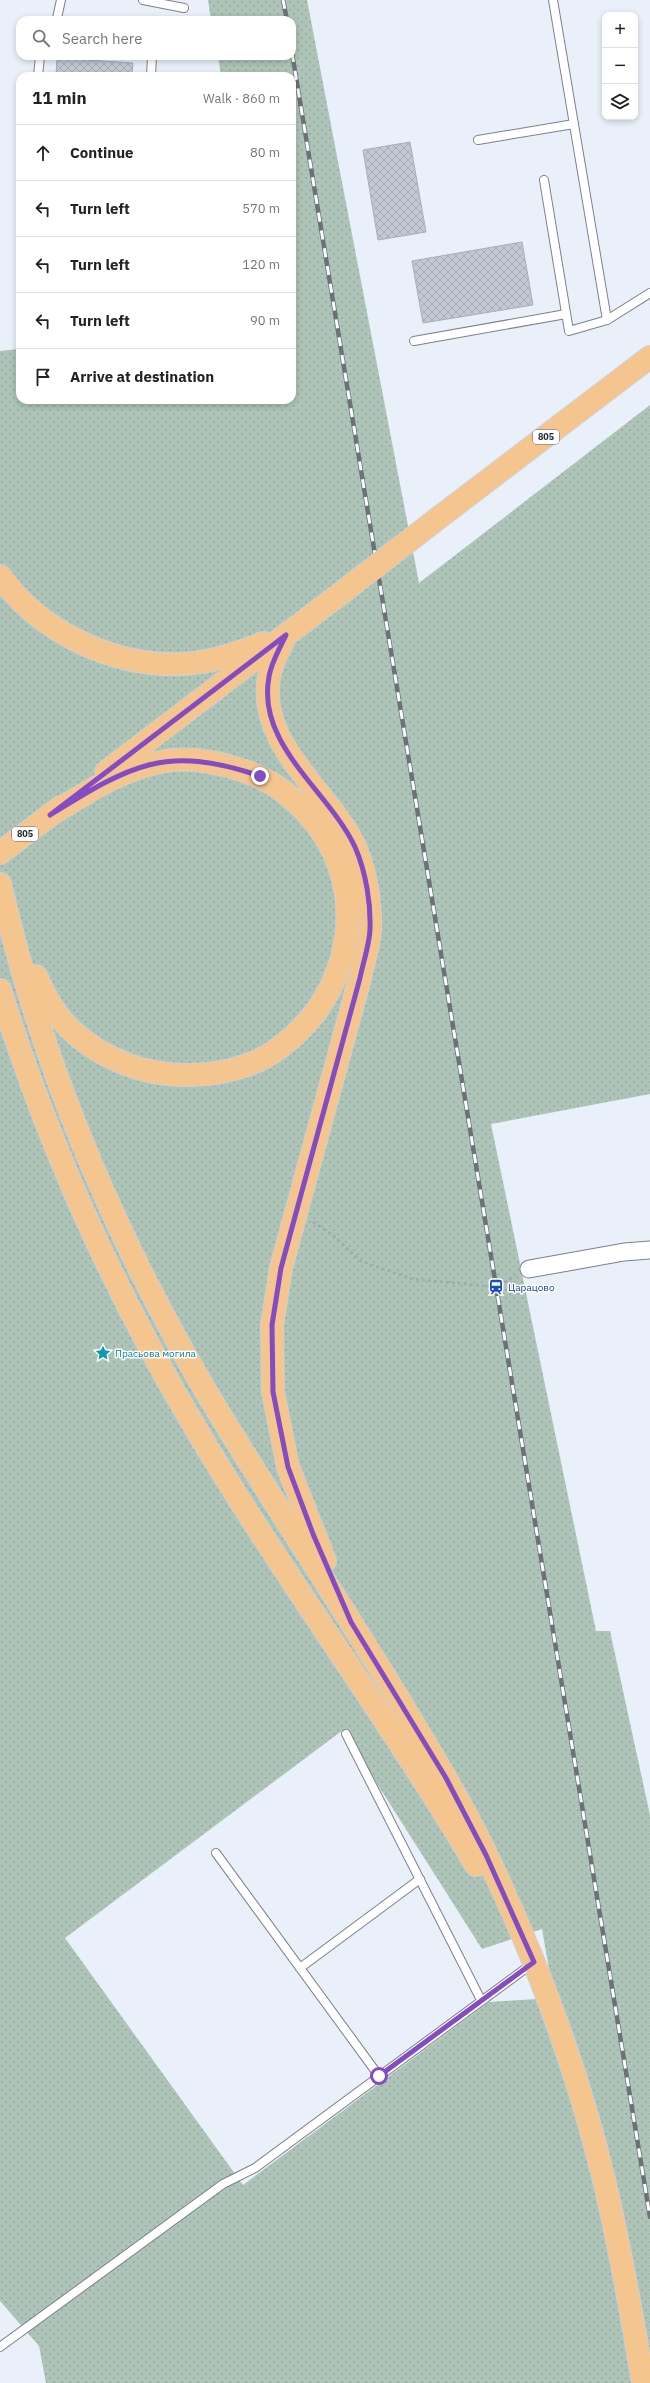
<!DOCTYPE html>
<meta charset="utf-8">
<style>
body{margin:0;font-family:"IBM Plex Sans",sans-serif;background:#f6f6f6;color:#222}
.controls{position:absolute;right:12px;top:12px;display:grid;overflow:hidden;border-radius:8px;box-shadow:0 2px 6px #0003}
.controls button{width:36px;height:36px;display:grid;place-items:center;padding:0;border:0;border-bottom:1px solid #e0e0e0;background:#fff;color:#222;font:20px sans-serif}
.stop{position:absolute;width:12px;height:12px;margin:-9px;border:3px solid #844bc2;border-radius:50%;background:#fff}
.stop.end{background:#844bc2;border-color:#fff;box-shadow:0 1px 4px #0008}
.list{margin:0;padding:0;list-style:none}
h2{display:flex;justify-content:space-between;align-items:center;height:52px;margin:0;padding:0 16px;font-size:17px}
h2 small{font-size:13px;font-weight:400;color:#767676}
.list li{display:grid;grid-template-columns:26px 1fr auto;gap:12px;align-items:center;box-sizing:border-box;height:56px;padding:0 16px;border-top:1px solid #e0e0e0}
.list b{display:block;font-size:15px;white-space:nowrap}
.list em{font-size:13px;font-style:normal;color:#767676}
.icon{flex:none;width:22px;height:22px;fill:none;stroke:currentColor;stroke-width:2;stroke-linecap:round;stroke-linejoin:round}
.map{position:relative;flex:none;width:650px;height:2383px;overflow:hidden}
.search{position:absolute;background:#fff;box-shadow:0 2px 6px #0003;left:16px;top:16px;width:280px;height:44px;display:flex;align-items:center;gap:10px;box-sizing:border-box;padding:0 14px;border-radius:12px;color:#767676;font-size:15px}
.panel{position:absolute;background:#fff;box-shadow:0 2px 6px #0003;left:16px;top:72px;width:280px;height:332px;border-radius:12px}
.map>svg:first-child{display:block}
.grass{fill:url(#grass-dots);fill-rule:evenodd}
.building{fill:url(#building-cross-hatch);stroke:#a7aeb7}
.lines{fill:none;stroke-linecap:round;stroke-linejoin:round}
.service-casing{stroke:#7b818a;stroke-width:10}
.minor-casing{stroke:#7b818a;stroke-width:19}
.primary-casing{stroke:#cfd0d1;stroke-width:24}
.path{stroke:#a3a8b0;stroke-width:2.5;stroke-dasharray:3 3;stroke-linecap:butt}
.service{stroke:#fff;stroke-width:8}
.minor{stroke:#fff;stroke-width:17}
.primary{stroke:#f5c58f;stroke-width:22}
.rail-casing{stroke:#6d7076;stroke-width:4.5}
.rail{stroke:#fcfdff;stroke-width:3;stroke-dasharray:9;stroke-linecap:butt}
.primary-bridge-casing{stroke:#cfd0d1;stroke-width:24;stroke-linecap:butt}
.primary-bridge{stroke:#f5c58f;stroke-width:22}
.route{stroke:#844bc2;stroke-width:5}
.labels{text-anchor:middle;stroke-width:3;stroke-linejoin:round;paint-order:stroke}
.shield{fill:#fcfdff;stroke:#67696c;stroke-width:1}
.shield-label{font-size:9px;font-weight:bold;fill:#27292d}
.transit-label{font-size:10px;fill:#164399;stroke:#fcfdff;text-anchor:start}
.culture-label{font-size:10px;fill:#0d838f;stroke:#fcfdff;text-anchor:start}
</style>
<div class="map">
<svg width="650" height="2383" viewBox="0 0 650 2383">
<defs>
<pattern id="grass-dots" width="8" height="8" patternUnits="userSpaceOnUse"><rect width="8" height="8" fill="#aec4b8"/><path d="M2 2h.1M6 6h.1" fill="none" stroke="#96a89e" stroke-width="1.8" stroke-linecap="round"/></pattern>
<pattern id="building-cross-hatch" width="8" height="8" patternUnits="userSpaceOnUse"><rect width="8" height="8" fill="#c2c9d3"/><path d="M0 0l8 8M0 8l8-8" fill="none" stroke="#a7adb5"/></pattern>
</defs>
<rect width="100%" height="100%" fill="#e9f0fa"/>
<path class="grass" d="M208,0H307L419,583L650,405V1094L491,1124L596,1631H610L650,1815V2383H46L39,2346L0,2301V351L20,349V400H292V76H221L218,56H292V20H211ZM343,1730L482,1949L542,1929L554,1998L489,2002L243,2185L65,1938Z"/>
<g class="building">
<path d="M57,58L133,63L132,76H56Z"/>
<path d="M410,142L426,232L378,240L363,150Z"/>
<path d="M522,242L533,305L423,323L412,261Z"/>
</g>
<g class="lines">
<g class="service-casing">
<g id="service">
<path d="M143,0L184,8"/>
<path d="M553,0L607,320"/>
<path d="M55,20L57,18L61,0"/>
<path d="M38,76L40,56"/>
<path d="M151,76L152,56"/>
<path d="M478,140L574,124"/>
<path d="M544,180L569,331L607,320L650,293"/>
<path d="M414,341L566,314"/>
<path d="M346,1734L481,2000"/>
<path d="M216,1853L379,2076"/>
<path d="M300,1968L420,1879"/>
<path d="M0,2347L223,2184L255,2168L533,1963"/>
</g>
</g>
<g class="minor-casing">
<path id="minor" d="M529,1269L624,1252L650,1250"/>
</g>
<g class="primary-casing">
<g id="primary">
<path d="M441,516L650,357"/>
<path d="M0,576C40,632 113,667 182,664C210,663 238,653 264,643"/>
<path d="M286,635C280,648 271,663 269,677C257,746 329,791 355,847C366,872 371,904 370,930C369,946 363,963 360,978L281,1268L272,1325L273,1392L288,1467L325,1561"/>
<path d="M106,772L340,594"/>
<path d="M0,853L61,807"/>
<path d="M0,884C43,1073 124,1259 225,1423C283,1517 344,1609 401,1703C431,1753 461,1802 486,1854C536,1958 577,2068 604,2180C620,2247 632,2315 643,2383"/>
<path d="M36,976C44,993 53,1012 67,1026C92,1052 132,1071 168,1074C198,1077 227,1074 255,1062C270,1056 285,1044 297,1033C353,980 365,892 320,829C300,802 275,781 244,771C218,762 188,756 160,762C119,770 85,794 50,815"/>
<path d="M0,990C38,1112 87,1230 147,1342C244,1525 371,1688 476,1865"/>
</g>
</g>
<path class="path" d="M313,1222L334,1236L361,1261L412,1279L496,1287L516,1276"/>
<use href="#service" class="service"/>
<use href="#minor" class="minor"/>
<use href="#primary" class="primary"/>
<g class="rail-casing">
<g id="rail">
<path d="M283,0L287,20"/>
<path d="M292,53L650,2217"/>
</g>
</g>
<use href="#rail" class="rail"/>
<g class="primary-bridge-casing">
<path id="primary-bridge" d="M340,594L441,516"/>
</g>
<use href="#primary-bridge" class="primary-bridge"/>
</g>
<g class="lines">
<path class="route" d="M260,776C165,744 131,765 50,815L286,635C280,648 271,663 269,677C256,745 329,791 355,847C366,872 371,904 370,930C369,946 363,963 360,978L281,1268L272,1325L273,1392L288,1467L313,1534L351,1622L446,1778L486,1855L534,1962L379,2076"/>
</g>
<defs>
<g id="station-bare" transform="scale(1.2)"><path d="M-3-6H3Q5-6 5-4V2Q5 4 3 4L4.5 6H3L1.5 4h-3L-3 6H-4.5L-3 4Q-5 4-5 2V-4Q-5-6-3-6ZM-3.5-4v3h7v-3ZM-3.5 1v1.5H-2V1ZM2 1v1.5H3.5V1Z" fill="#1a4fb4" stroke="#fcfdff" stroke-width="2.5" paint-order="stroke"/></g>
<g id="sight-bare" transform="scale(1.2)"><path d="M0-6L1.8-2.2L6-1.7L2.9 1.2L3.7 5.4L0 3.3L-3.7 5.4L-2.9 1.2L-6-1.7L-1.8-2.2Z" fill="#0f9aa8" stroke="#fcfdff" stroke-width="2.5" paint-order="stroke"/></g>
</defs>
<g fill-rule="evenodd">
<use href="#station-bare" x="496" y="1287"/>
<use href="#sight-bare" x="103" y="1353"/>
</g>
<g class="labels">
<g class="shield">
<rect x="533" y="430" width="26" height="14" rx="3"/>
<rect x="12" y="827" width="26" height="14" rx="3"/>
</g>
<g class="shield-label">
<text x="546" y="440">805</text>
<text x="25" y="837">805</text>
</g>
<g class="transit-label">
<text x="508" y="1291">Царацово</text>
</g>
<g class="culture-label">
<text x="115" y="1357">Прасьова могила</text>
</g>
</g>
</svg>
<div class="controls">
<button>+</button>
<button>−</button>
<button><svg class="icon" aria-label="layers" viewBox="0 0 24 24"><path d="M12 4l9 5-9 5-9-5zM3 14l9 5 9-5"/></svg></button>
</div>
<div class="stop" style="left:379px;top:2076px"></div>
<div class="stop end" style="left:260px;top:776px"></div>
<div class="search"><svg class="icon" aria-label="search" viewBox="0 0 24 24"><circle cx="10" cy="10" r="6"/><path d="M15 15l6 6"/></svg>Search here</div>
<section class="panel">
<h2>11 min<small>Walk · 860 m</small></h2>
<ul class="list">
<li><svg class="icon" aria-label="ahead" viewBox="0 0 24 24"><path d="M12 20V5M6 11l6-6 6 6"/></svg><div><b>Continue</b></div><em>80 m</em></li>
<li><svg class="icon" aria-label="left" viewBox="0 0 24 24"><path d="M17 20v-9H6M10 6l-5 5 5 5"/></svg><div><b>Turn left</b></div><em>570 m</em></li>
<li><svg class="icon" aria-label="left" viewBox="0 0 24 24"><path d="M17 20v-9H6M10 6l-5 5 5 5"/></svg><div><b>Turn left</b></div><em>120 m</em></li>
<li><svg class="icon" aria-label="left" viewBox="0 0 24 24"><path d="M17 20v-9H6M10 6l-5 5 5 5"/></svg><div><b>Turn left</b></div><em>90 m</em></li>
<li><svg class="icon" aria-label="arrive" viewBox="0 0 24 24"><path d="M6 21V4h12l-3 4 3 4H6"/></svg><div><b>Arrive at destination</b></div></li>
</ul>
</section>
</div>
